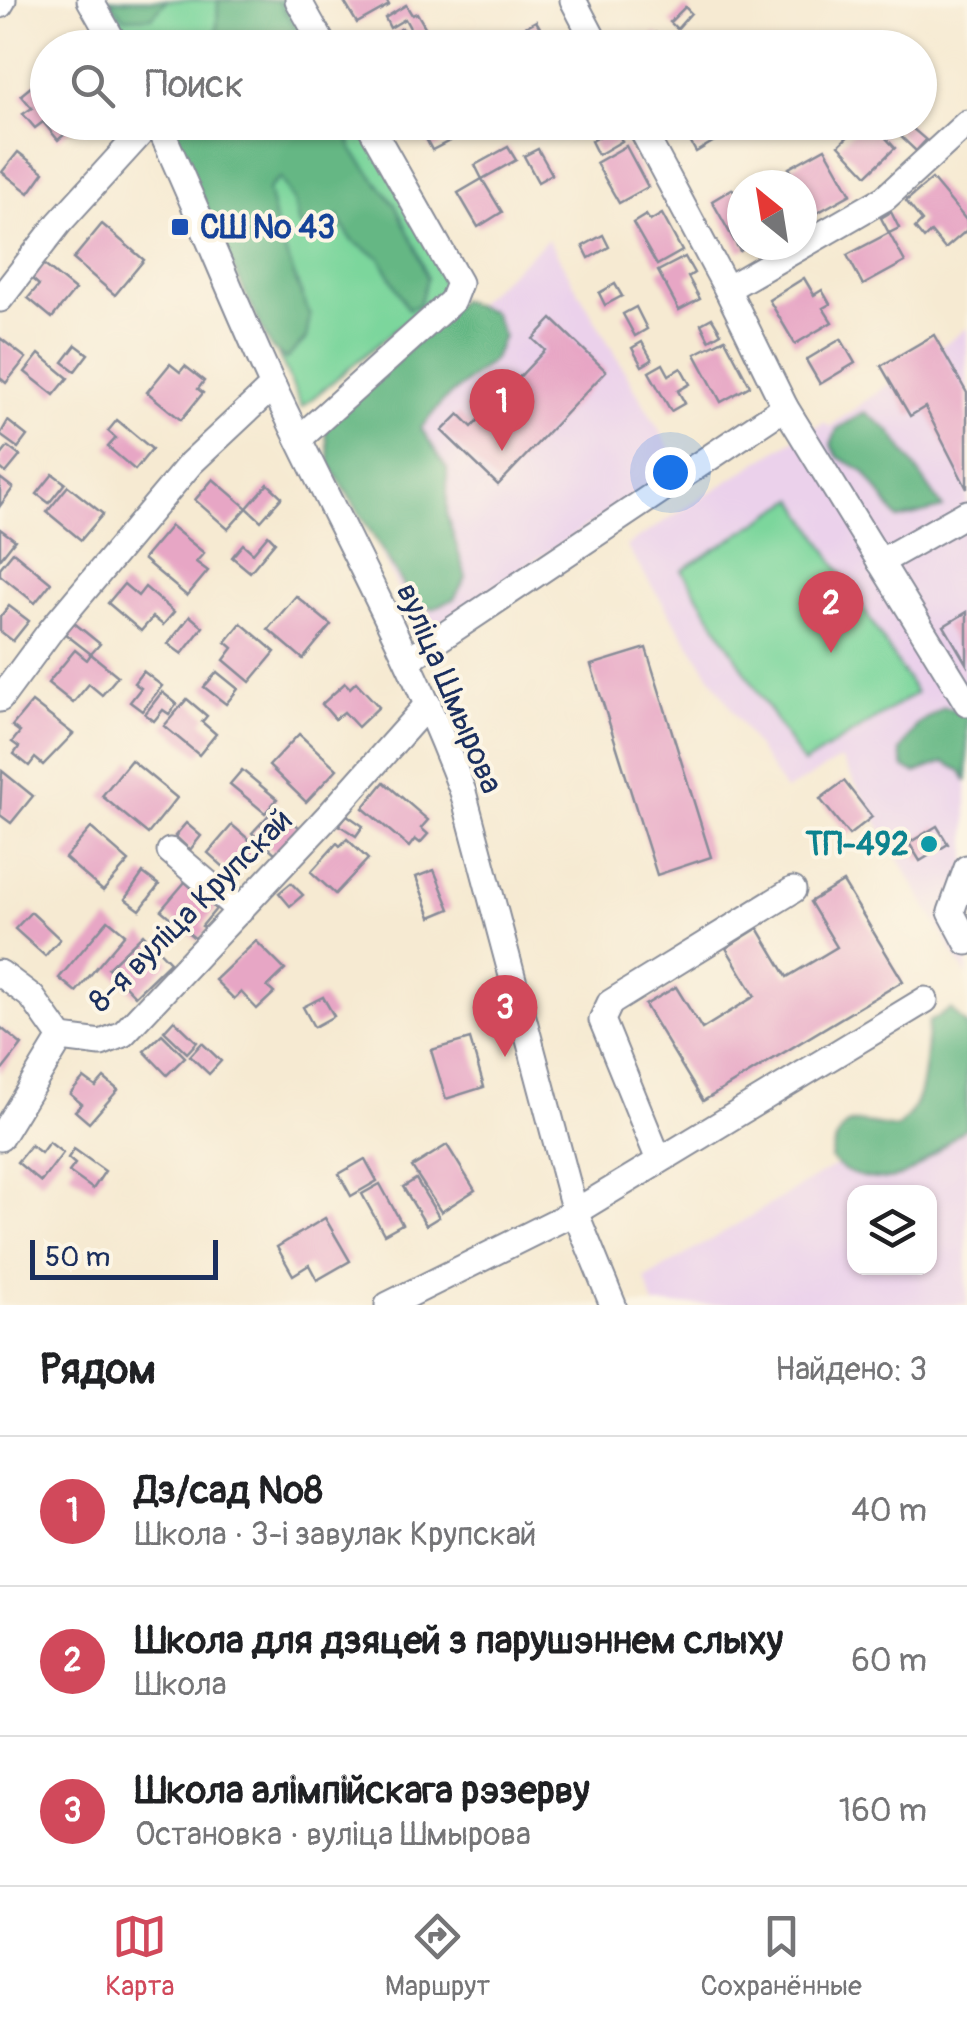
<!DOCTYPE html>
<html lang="ru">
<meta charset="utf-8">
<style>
body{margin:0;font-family:Pangolin,sans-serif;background:#f2f2f2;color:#202124}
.controls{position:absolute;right:30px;bottom:30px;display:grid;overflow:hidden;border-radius:20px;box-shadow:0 2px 8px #0004}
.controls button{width:90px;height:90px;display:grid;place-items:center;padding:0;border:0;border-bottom:2px solid #e0e0e0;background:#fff;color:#202124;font:50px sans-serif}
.compass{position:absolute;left:727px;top:170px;width:90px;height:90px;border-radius:50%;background:#fff;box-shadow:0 2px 8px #0004;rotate:330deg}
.scale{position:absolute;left:30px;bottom:25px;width:188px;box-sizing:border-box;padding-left:10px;border:5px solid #1b2f5e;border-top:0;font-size:28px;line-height:35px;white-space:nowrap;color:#1b2f5e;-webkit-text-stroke:8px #fcf5e5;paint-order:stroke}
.you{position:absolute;left:670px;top:472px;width:35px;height:35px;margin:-25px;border:8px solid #fff;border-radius:50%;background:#1a73e8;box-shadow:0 0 0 15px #1a73e833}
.badge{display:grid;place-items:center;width:65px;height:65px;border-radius:50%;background:#d1495b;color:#fff;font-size:32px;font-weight:700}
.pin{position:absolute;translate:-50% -82px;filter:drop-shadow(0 2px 5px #0008)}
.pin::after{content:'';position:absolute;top:52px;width:35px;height:30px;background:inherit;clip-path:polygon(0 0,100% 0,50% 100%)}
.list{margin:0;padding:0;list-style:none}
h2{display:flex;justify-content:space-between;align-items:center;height:130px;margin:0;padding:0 40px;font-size:42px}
h2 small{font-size:32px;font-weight:400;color:#757577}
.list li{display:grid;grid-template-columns:65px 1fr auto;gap:30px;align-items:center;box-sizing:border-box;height:150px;padding:0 40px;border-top:2px solid #e0e0e0}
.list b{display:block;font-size:38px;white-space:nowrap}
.list p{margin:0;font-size:32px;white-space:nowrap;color:#757577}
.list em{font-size:32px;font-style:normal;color:#757577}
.icon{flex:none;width:55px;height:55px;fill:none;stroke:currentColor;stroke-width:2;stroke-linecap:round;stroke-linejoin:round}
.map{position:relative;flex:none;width:967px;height:1305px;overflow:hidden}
.search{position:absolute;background:#fff;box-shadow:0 2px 8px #0004;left:30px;right:30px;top:30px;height:110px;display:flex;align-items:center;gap:25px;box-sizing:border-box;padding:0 35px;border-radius:55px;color:#757577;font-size:38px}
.sheet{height:580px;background:#fff}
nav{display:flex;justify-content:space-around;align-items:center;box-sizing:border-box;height:140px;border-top:2px solid #e0e0e0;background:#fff;font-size:28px;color:#757577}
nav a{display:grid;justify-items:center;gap:5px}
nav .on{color:#d1495b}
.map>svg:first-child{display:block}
.built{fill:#ebd1eb;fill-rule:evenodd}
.green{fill:#7cd69c;stroke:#4c827d;stroke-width:2.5}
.forest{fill:#65b784;stroke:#407371;stroke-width:2.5}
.building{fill:#e7a6c5}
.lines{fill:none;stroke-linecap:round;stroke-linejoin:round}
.minor-casing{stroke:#888c98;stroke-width:29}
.minor{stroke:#fff;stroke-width:25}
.transit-dot{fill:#1a4fb4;stroke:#fcf5e5;stroke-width:4}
.culture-dot{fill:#0f9aa8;stroke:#fcf5e5;stroke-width:4}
.labels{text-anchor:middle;stroke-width:8;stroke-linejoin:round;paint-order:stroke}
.transit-label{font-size:32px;font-weight:bold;fill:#164399;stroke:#fcf5e5;text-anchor:start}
.street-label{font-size:32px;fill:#1b2f5e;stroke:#fcf5e5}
.culture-label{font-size:32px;font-weight:bold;fill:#0d838f;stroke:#fcf5e5;text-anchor:end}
</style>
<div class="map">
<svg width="967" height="1305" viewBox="0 0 967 1305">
<rect width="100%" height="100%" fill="#fcf5e5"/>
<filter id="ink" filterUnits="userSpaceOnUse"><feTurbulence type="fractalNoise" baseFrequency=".01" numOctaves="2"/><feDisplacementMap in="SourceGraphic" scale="20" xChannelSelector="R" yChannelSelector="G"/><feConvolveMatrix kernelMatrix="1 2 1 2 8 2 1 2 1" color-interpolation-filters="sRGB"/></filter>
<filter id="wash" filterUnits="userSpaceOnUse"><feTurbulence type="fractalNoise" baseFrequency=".0048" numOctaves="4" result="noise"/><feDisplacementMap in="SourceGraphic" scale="40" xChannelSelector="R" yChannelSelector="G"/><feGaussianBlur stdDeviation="2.25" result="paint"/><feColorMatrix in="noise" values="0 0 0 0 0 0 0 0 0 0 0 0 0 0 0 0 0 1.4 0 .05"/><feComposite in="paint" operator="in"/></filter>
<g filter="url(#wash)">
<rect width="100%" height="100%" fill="#f6ead2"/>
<g class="built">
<path d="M548,239L680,466L420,635L325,436Z"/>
<path d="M967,328V977L841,759L785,791L626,546L801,435L825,422L829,427Z"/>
<path d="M967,1087V1305H654L645,1279ZM854,1192H930V1268H854Z"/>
</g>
<g class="green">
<path d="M106,0H292L319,47H137Z"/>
<path d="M174,123H361L452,283L302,407Z"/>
<path d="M795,499L916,693L803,764L682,570Z"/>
</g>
<g class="forest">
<path d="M109,0H167L152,17L125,18Z"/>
<path d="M218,0H278L307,47H211L217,30Z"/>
<path d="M165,123H344L353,151L395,205L416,248L427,278L419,305L408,309L380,258L352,241L338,217L320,227L299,226L294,202L280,178L268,189L277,231L310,316L306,339L286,359L271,348Z"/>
<path d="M460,300L493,312L503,336L494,359L443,401L421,428L447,469V515L466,577L454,599L433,609L415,604L331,467L325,427Z"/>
<path d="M865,412L890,431L943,508L898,519L864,471L838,457L831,445L837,429Z"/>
<path d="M944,707L967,713V782L961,771L944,762L916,773L904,768L900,751L918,724Z"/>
<path d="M951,1009L967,1026V1127C951,1138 920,1168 904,1175C881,1184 847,1178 831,1159C840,1112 854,1122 896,1128C928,1106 924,1058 929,1022Z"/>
</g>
<g id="blocks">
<g class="building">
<path d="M343,0H386L389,5L357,23Z"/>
<path d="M406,5L412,15L417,13L428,32L416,39L405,19L390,28L385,18Z"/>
<path d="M685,7L691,13L677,29L670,22Z"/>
<path d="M536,21L552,48H499L497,43Z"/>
<path d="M402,28L413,48H368Z"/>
<path d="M656,33L664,42L657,48H640Z"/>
<path d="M48,73V122H79L58,140L43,122L35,128L23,114L32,108L21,95Z"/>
<path d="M417,122H459L465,133L432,150Z"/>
<path d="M511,122H540L517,135Z"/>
<path d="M573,122H603L580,135Z"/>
<path d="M679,122H723L729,132L696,152Z"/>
<path d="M863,122H871L895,148L867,175L839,145Z"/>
<path d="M905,122L926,140L916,151L896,132Z"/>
<path d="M615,128L622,141L598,155L591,141Z"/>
<path d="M626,146L648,187L619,203L596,163Z"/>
<path d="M508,147L516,160L482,179L475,165Z"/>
<path d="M825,148L851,194L815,214L802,185H799L789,168Z"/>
<path d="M538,149L552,174L538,182L524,156Z"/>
<path d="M18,152L44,172L29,193L2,172Z"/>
<path d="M482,179L502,212L478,227L458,193Z"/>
<path d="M932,179L967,221V230L945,249L931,232L924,239L915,228L922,221L906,201Z"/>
<path d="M732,189L742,203V245H751L740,251L712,201Z"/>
<path d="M891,212L899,228L889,233L881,218Z"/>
<path d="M662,214L682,251L657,265L633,223L646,215L650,221Z"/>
<path d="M102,224L144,260L115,295L73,259Z"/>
<path d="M889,233L905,262L863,285L847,255Z"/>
<path d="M603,235L609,247L589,258L583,246Z"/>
<path d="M685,257L694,273L688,277L700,299L679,310L658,271Z"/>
<path d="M43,264L75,290L52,318L28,298L39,285L31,278Z"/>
<path d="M804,278L814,295L822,290L830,304L823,308L832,322L795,344L769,300Z"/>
<path d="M615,284L622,296L605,305L599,293Z"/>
<path d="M636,307L647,329L635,336L623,314Z"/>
<path d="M712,318L721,333L709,340L701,324Z"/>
<path d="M552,319L606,371L498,485L442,431L459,414L472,427L545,350L533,339Z"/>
<path d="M934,335L967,393V489L925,407L910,416L881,366Z"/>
<path d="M0,338L26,358L6,383L0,378Z"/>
<path d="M725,339L750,386L721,402L695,354Z"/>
<path d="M841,339L855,363L820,384L806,360Z"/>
<path d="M642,342L652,360L642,366L632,348Z"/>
<path d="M76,345L88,354L75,371L63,362Z"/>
<path d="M39,354L68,378L54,395L25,372Z"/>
<path d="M170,364L180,372L185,366L204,381L198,389L203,393L181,420L147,392Z"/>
<path d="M663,364L669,375L681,368L690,384L678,391L685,403L671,411L649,372Z"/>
<path d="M117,420L152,449L135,470L108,447L116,438L108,431Z"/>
<path d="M8,421L27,436L18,448L0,435Z"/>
<path d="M8,447L20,456L6,473L0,468V457Z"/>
<path d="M53,474L65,483L49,503L37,494Z"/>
<path d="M0,478L13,488L0,506Z"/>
<path d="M213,479L247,508L228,529L195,500Z"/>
<path d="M268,484L282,497L261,521L247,508Z"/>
<path d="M68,486L103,514L81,540L47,512Z"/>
<path d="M171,526L204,553L196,562L208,571L187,596L143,559Z"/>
<path d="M0,529L15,540L0,559Z"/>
<path d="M268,535L275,542L250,572L232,557L243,544L253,553Z"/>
<path d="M13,552L51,583L35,603L0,575V568Z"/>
<path d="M124,584L138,596L145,587L174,612L163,625L153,617L141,631L108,603Z"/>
<path d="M296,596L331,625L303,659L268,629Z"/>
<path d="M9,606L29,621L13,641L0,631V617Z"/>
<path d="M967,612V665L944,626Z"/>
<path d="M190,616L203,627L182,654L168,644Z"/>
<path d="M73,622L100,644L91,654L118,676L102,695L89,684L73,703L48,683L75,650L87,660L91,654L64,633Z"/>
<path d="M241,623L275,652L250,682L224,660L233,648L226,642Z"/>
<path d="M646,648L711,857L657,875L591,665Z"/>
<path d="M143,671L162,686L142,711L130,702L141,688L134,683Z"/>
<path d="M217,672L238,689L226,704L204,687Z"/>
<path d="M356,682L379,707L358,727L344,712L335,719L322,704L345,683L350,688Z"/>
<path d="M162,692L177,704L169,714L163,710L154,721L145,714Z"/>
<path d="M187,699L207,716L202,722L216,734L199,755L164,726Z"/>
<path d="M32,702L73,734L43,765L35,758L29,766L14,754L19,747L12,742L20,732L12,726Z"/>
<path d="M299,734L337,769L306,802L269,766Z"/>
<path d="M131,760L177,798L148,834L102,796Z"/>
<path d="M242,770L277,799L265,813L230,784Z"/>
<path d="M2,771L33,796L11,823L0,815Z"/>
<path d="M844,781L872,817L849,835L820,799Z"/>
<path d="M384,782L428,820L421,828L428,834L420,843L415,839L409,847L363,808Z"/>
<path d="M276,807L300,828L276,854L252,833Z"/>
<path d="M347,815L363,826L356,836L339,825Z"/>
<path d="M186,823L201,836L190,850L175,836Z"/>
<path d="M232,825L260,849L235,877L208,853Z"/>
<path d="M937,826L948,844L920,861L909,843Z"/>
<path d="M91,828L129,861L103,891L65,858Z"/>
<path d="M347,839L368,859L335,894L311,872L337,843L340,846Z"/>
<path d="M434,870L450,909L431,917L416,877Z"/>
<path d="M143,873L159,885L140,910L125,899Z"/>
<path d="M185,882L216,909L202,926L207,929L197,940L161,910Z"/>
<path d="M843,882L903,981L703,1101L645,1005L676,987L702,1029L755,996L726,948L758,928L787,977L837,947L810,902Z"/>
<path d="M291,883L303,895L290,906L279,893Z"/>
<path d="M31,912L60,939L45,956L15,929Z"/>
<path d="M108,920L125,934L76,992L59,978Z"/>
<path d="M143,934L170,962L135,996L108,968Z"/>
<path d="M256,941L285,970L267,987L274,993L257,1009L241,992L234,999L215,980Z"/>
<path d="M323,997L334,1016L314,1027L303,1007Z"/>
<path d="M174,1020L197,1042L187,1053L164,1031Z"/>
<path d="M0,1027L22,1045L0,1073Z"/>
<path d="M162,1034L185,1057L167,1075L144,1051Z"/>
<path d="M470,1039L484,1087L446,1099L431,1050Z"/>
<path d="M202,1043L221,1061L209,1074L190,1056Z"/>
<path d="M84,1078L96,1087L104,1078L118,1090L89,1123L75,1111L82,1104L70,1094Z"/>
<path d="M49,1142L63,1153L41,1182L17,1162L31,1145L41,1153Z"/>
<path d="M447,1145L475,1190L441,1212L412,1167Z"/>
<path d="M74,1149L105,1171L93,1189L69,1172L75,1164L68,1158Z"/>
<path d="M365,1159L377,1181L351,1196L339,1174Z"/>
<path d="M416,1179L439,1217L426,1225L403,1187Z"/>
<path d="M380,1184L402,1224L384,1234L362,1194Z"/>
<path d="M325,1218L350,1261L317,1280L309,1265L293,1275L277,1247Z"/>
</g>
</g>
</g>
<g filter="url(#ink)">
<use href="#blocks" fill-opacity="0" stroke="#888c98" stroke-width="2.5"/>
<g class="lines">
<g class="minor-casing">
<g id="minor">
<path d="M90,0L117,48"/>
<path d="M298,0L325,48"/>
<path d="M573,0L598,48"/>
<path d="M0,5L3,0"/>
<path d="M157,122C198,210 233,300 273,386C337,522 410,651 463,792L575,1212L613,1305"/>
<path d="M638,122L727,289L785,407L967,703"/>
<path d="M727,289L885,198L967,123"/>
<path d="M0,299L59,223L151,122"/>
<path d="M300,438L452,301L459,283L368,122"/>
<path d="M880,562L967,513"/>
<path d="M409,659L785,407"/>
<path d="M0,699L51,630L191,463L273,386"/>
<path d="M170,851L240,911"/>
<path d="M967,868L951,912L967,942"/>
<path d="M0,973L32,997L61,1038"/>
<path d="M0,1138L61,1038L101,1043L123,1034L331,813L428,704"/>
<path d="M659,1160L602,1020L610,1003L793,890"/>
<path d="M388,1305L575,1212L925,1000"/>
</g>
</g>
<use href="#minor" class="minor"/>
</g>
</g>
<rect class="transit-dot" x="170" y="217" width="20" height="20" rx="5"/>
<circle class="culture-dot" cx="929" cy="844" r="10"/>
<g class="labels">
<g class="transit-label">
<text x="200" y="238">СШ № 43</text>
</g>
<g class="street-label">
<text transform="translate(450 688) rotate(67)" y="11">вуліца Шмырова</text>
<text transform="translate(190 910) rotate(-45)" y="11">8-я вуліца Крупскай</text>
</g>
<g class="culture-label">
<text x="909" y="855">ТП-492</text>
</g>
</g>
</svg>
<div class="controls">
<button><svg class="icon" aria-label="layers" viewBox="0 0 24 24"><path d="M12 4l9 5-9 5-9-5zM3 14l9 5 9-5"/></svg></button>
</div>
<svg class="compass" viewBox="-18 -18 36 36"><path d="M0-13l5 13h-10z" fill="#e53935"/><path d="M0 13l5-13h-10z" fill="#757577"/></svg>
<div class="scale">50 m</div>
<div class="you"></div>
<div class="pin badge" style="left:502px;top:451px">1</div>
<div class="pin badge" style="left:831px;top:653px">2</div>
<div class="pin badge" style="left:505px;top:1057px">3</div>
<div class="search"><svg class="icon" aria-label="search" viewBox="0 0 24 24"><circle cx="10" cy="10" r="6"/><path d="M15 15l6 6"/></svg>Поиск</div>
</div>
<section class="sheet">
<h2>Рядом<small>Найдено: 3</small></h2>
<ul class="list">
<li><span class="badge">1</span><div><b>Дз/сад №8</b><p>Школа · 3-і завулак Крупскай</p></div><em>40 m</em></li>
<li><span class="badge">2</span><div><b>Школа для дзяцей з парушэннем слыху</b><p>Школа</p></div><em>60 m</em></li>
<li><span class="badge">3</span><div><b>Школа алімпійскага рэзерву</b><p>Остановка · вуліца Шмырова</p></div><em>160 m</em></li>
</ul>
</section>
<nav>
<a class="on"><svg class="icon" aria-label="map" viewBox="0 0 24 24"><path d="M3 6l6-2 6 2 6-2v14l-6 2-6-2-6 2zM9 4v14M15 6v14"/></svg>Карта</a>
<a><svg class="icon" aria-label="directions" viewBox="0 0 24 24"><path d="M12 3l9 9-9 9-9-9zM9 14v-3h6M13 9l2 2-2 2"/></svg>Маршрут</a>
<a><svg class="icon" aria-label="saved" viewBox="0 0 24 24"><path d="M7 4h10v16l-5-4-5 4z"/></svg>Сохранённые</a>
</nav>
